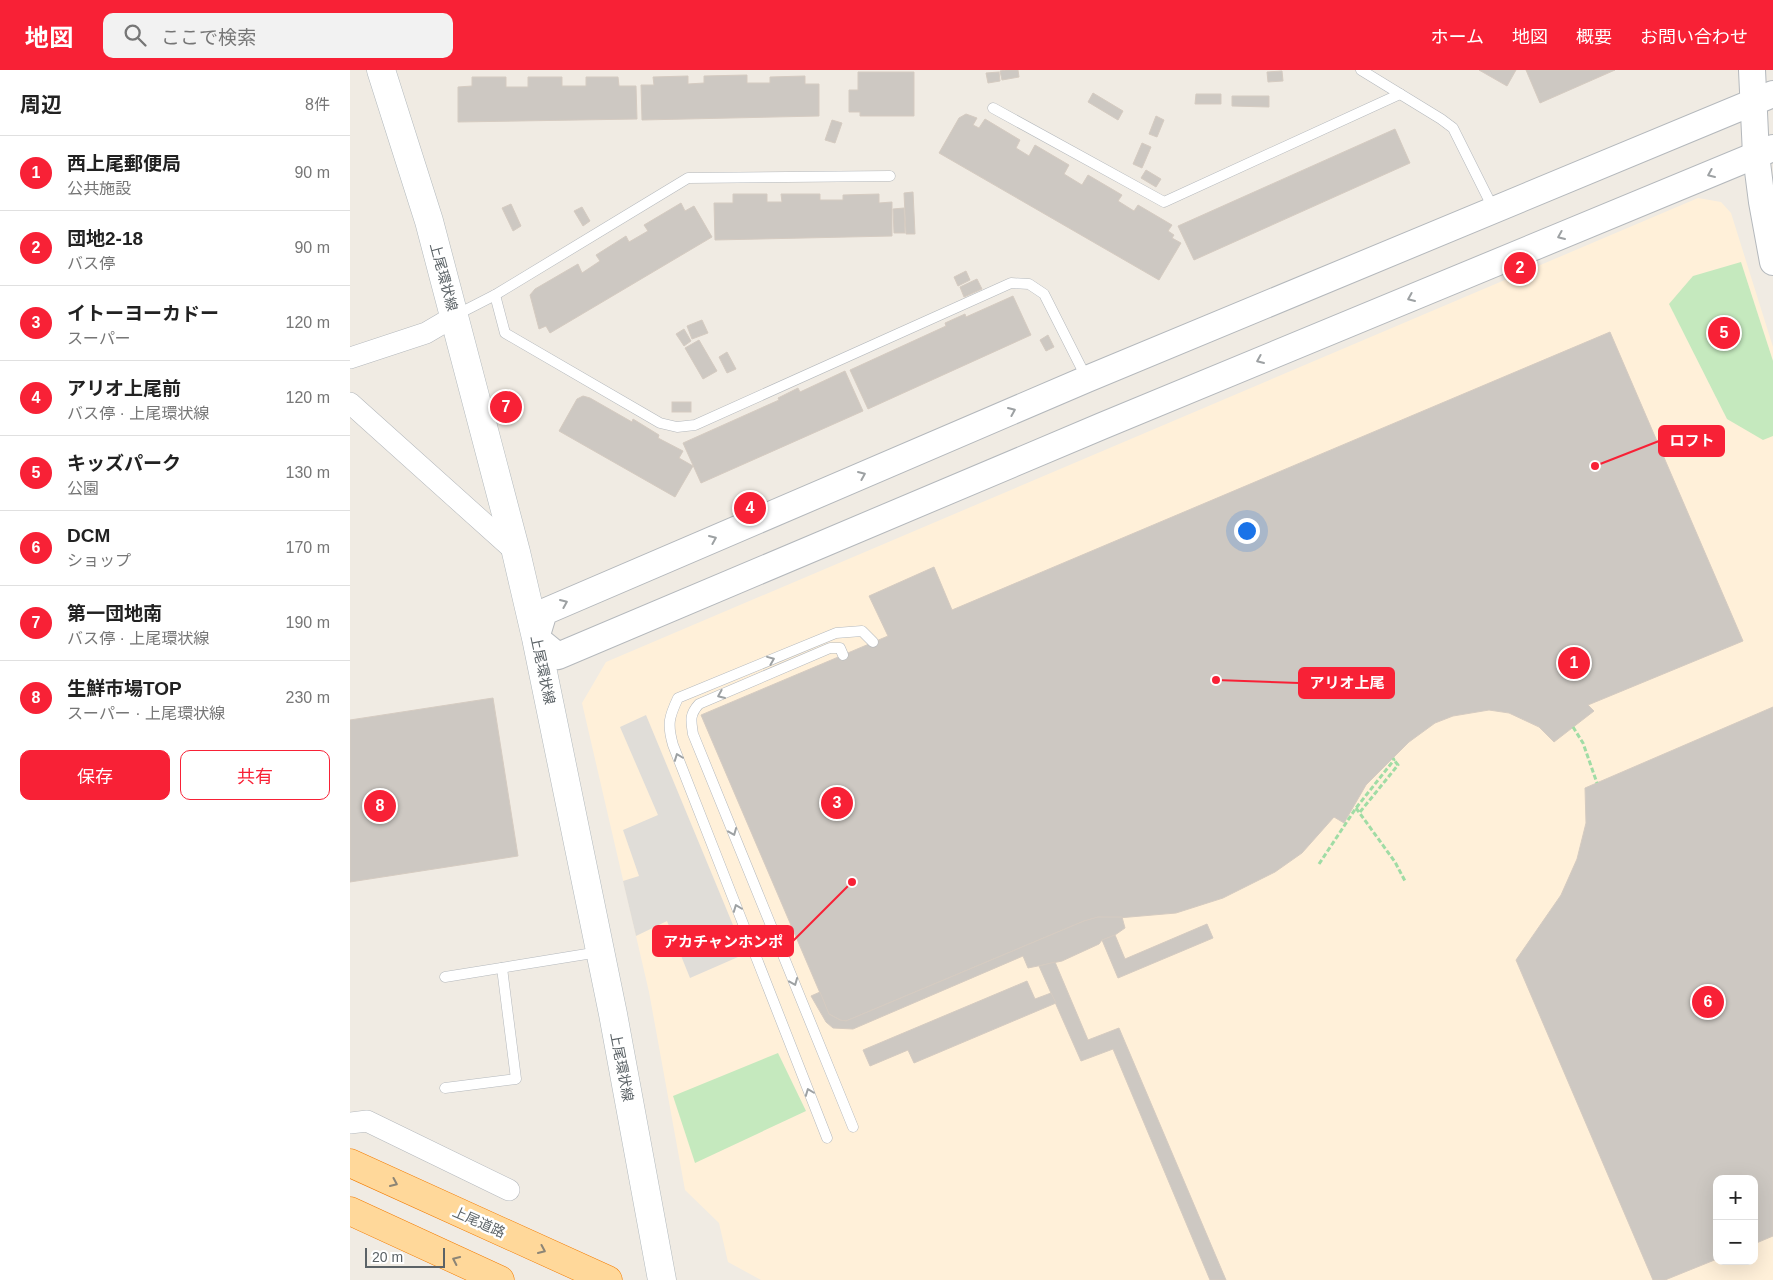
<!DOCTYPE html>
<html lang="ja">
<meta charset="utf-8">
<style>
body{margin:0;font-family:Arial,"Noto Sans JP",sans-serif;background:#f2f2f2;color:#222}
.controls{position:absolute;right:15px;bottom:15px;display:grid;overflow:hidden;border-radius:10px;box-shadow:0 5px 20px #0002}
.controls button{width:45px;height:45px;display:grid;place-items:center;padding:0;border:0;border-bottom:1px solid #e0e0e0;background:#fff;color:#222;font:25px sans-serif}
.scale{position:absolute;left:15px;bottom:12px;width:80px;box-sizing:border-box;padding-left:5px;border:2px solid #5b6266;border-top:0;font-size:14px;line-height:18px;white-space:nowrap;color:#5b6266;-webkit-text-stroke:4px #fff;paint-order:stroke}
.you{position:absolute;left:896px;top:460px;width:18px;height:18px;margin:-12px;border:4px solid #fff;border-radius:50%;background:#1a73e8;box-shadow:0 0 0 8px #1a73e833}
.badge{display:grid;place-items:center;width:32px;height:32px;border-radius:50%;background:#f82136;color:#fff;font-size:16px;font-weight:700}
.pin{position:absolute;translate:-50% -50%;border:2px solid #fff;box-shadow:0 1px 5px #0006}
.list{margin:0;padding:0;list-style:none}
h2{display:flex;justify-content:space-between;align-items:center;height:65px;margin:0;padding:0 20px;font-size:21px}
h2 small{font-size:16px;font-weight:400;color:#767676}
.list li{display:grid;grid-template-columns:32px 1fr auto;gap:15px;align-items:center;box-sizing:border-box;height:75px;padding:0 20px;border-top:1px solid #e0e0e0}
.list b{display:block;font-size:19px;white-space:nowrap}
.list p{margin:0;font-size:16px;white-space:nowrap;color:#767676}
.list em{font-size:16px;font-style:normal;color:#767676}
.actions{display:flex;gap:10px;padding:15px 20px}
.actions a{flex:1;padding:11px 0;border:1px solid #f82136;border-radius:10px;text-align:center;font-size:18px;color:#f82136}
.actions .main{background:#f82136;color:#fff}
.icon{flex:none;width:28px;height:28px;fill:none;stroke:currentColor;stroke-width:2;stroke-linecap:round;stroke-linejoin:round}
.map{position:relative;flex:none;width:1423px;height:1210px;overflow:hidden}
header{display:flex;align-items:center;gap:30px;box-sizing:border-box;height:70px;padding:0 25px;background:#f82136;color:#fff}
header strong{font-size:24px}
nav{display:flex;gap:28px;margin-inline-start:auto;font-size:18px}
.search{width:350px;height:45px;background:#f2f2f2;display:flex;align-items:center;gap:12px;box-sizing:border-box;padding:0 18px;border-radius:10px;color:#767676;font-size:19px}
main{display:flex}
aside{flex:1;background:#fff}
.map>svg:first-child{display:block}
.commercial{fill:#fff0d9;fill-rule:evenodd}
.industrial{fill:#e0ddd8}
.green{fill:#c5e9be}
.building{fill:#cdc8c2;stroke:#d5cbc1}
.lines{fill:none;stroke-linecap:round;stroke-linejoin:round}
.service-casing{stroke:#b4b8bc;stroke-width:11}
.minor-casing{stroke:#b4b8bc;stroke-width:22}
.tertiary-casing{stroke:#b4b8bc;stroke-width:28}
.secondary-casing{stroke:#b2b9bd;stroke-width:29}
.trunk-casing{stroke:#f37c00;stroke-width:29}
.path{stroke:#a0dca5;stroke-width:3;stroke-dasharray:5 2.5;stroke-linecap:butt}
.service{stroke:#fff;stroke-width:10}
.minor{stroke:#fff;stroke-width:21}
.tertiary{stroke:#fff;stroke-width:26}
.secondary{stroke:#fff;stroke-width:28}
.trunk{stroke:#ffd89a;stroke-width:28}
.oneway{stroke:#9da1a3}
.oneway2{stroke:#8c8576}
.labels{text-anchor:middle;stroke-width:5;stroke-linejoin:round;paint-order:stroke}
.street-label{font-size:14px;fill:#5b6266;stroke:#fff}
.leader{fill:none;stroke:#f82136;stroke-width:2}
.callout-dot{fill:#f82136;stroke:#fff;stroke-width:2}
.callout{fill:#f82136;stroke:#f82136;stroke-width:2}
.callout-label{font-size:15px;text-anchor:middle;font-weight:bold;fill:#fff}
</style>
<header>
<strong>地図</strong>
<div class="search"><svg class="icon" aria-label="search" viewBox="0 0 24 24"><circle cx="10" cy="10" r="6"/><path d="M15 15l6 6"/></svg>ここで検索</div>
<nav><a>ホーム</a><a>地図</a><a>概要</a><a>お問い合わせ</a></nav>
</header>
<main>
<aside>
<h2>周辺<small>8件</small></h2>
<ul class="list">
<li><span class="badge">1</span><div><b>西上尾郵便局</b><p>公共施設</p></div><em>90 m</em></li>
<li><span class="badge">2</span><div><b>団地2-18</b><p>バス停</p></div><em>90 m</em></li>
<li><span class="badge">3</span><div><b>イトーヨーカドー</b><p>スーパー</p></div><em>120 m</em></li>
<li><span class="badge">4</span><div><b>アリオ上尾前</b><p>バス停 · 上尾環状線</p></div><em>120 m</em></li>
<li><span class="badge">5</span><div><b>キッズパーク</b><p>公園</p></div><em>130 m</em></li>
<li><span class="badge">6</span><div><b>DCM</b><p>ショップ</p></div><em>170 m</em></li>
<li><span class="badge">7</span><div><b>第一団地南</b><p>バス停 · 上尾環状線</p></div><em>190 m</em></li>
<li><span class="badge">8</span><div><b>生鮮市場TOP</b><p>スーパー · 上尾環状線</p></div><em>230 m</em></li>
</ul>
<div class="actions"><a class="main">保存</a><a>共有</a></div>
</aside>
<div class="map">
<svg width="1423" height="1210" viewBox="0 0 1423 1210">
<rect width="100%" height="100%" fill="#f0ebe3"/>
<path class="commercial" d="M1348,128L1371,132L1381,143L1423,277V1210H411L378,1192L369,1153L335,1120L299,922L232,633L256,592ZM1367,1109H1404V1191H1367Z"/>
<path class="industrial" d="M296,645L395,884L340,908L317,851L286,866L273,811L289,806L273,760L308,745L270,657Z"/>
<g class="green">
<path d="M1391,192L1423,291V366L1413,370L1377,349L1319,234L1343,206Z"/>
<path d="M428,983L456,1041L345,1093L323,1026Z"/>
</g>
<g class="building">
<path d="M656,0H668L669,7L652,10L650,1Z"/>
<path d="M1129,0H1166L1157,16Z"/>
<path d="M1176,0H1265L1190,33Z"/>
<path d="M932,1L933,11L918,12L917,2Z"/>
<path d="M508,2H564V46H510V42H499V20H508Z"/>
<path d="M649,2L650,11L638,13L636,3Z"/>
<path d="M397,5V13H420V7L455,6V14H469V46L292,50L291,15H304L303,7L338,6V14L354,13V6Z"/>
<path d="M122,7H156V17H178V7H212V16H236V7H268L269,16H286L287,49L108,52V17L122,16Z"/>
<path d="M743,23L773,41L768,50L738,32Z"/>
<path d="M846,24H871V34H845Z"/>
<path d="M882,26H919V37L882,36Z"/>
<path d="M616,44L627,48L623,55L629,58L635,49L670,70L666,78L679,86L685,75L719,95L714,104L732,115L738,105L772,125L768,131L784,141L788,135L822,155L818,161L824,165L822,168L831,173L809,210L589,83L609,48Z"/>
<path d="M806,46L814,50L807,67L799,64Z"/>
<path d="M482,50L492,53L485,73L475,70Z"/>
<path d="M1045,59L1060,93L844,190L828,156Z"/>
<path d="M792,73L801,77L792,98L783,94Z"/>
<path d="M796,100L811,109L806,117L791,108Z"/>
<path d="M563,122L565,164H556L554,123Z"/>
<path d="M383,124H417V132H432L431,124H470V130H493V125L529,124V133L542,132V166L365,170L364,133H383Z"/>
<path d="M331,133L335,141L344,136L362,167L200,263L196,256L189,259L180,225L185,219L228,194L232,203L250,191L246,185L276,166L279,172L298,161L294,155Z"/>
<path d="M161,134L171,156L163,161L152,138Z"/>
<path d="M232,137L240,151L233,156L224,141Z"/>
<path d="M554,138L555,163H544L543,139Z"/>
<path d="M616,201L620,210L608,216L604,207Z"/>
<path d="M627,209L632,219L614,227L610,217Z"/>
<path d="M663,226L681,265L518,339L500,300L596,256L595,253L615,244L616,247Z"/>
<path d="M352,250L358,263L342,269L337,256Z"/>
<path d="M334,259L341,271L334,276L326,264Z"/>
<path d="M1260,262L1393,571L1238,635L1244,641L1204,672L1189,657L1159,643L1139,640L1103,646L1085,653L1059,672L1016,715L994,753L984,747L952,783L925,802L873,828L826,843L768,848L748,847L734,851L496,951L490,950L479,944L351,645L538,566L519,526L584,497L602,540Z"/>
<path d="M698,265L704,277L696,281L690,270Z"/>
<path d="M349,270L367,301L353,309L335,278Z"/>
<path d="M377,282L386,299L377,303L369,287Z"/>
<path d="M495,301L513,341L351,413L333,373L429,330L428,328L448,318L450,322Z"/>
<path d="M233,326L240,328L282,352L283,349L309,365L308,368L333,381L329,388L343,396L325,427L209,361L227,329Z"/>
<rect x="322" y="332" width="19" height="10"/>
<path d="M143,628L168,786L0,812V650Z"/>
<path d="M1423,637V1166L1404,1174V1109H1367V1189L1315,1210H1303L1166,890L1211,825L1227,789L1236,753L1235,718Z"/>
<path d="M748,847H772L775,858L765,865L752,870L749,874L712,891L678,898L673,886L503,959L483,958L476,952L461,926L470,922L479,944L490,950L496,951L734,851Z"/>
<path d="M857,854L863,868L768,908L752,870L765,865L775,889Z"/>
<path d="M705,892L738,970L769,958L876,1210H860L763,979L731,991L689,896Z"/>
<path d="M677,911L685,929L701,923L706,933L564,993L558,980L520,996L513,980Z"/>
</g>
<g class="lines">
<g class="service-casing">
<g id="service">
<path d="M1011,0L1091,49L1103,58L1144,140"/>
<path d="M643,38L814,132L1050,24"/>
<path d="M145,225L155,263L310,353L327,357L345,355L661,213L679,214L694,224L737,309"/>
<path d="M106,245L145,225L338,108L540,106"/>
<path d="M493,585L490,578H480L349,634C339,645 341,651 343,664L503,1057"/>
<path d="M95,907L249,882"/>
<path d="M95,1018L166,1009L152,898"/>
<path d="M477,1068L323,675C317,654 319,647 328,628L486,563L512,561L523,572"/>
</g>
</g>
<g class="minor-casing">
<g id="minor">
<path d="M0,288L76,263L105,246"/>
<path d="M0,333L166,482"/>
<path d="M0,1053L17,1051L159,1120"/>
</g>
</g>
<g class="tertiary-casing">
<g id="tertiary">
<path d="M1402,0L1406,85L1412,132L1423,192"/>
<path d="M1423,24L737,309L194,542L186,568L208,586L752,356L1423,78"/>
</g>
</g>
<g class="secondary-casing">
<path id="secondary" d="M31,0L79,151L166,482L186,568L263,944L312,1210"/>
</g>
<g class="trunk-casing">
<g id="trunk">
<path d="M0,1093L258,1210"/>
<path d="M0,1141L150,1210"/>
</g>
</g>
<g class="path">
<path d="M1223,657L1233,673L1247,713"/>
<path d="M1006,738L1045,792L1055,811"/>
<path d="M1010,742L1048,695L1044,690"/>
<path d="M969,794L1006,738L1044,690L1043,688"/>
</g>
<use href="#service" class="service"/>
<use href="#minor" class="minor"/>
<use href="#tertiary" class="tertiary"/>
<use href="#secondary" class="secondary"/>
<use href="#trunk" class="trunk"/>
</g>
<defs><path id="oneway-chevron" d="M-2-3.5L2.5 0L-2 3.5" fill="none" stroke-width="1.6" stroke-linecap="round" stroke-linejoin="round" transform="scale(1.25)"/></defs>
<g class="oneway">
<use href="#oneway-chevron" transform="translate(1361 104) rotate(157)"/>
<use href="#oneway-chevron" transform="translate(1211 166) rotate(157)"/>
<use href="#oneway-chevron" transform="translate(1061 228) rotate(157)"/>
<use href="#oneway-chevron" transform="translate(910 290) rotate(157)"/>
<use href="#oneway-chevron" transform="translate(662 341) rotate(-23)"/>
<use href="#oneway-chevron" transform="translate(512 405) rotate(-23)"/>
<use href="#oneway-chevron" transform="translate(363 469) rotate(-23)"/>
<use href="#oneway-chevron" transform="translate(214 533) rotate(-23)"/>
<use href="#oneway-chevron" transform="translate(421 590) rotate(-22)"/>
<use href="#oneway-chevron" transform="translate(371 625) rotate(157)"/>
<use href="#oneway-chevron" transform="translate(328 687) rotate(-111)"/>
<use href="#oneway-chevron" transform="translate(383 762) rotate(68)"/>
<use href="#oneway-chevron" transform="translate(387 838) rotate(-111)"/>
<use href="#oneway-chevron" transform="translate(444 912) rotate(68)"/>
<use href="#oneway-chevron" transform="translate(459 1022) rotate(-111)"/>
</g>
<g class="oneway2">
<use href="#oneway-chevron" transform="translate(44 1113) rotate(24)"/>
<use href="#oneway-chevron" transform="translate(192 1180) rotate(24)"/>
<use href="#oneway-chevron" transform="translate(106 1190) rotate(-155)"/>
</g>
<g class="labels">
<g class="street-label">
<text transform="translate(94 207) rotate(75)" y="5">上尾環状線</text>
<text transform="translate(193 600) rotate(78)" y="5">上尾環状線</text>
<text transform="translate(272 997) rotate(79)" y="5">上尾環状線</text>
<text transform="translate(129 1152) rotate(24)" y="5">上尾道路</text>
</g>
</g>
<path class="leader" d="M1245 396L1309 371M866 610L949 613M502 812L443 871"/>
<g class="callout-dot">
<circle cx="1245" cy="396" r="5"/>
<circle cx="866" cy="610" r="5"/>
<circle cx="502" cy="812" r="5"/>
</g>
<g class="callout">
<rect x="1309" y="356" width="65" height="30" rx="5"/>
<rect x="949" y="598" width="95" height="30" rx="5"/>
<rect x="303" y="856" width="140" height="30" rx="5"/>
</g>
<g class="callout-label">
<text x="1342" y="376">ロフト</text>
<text x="997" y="618">アリオ上尾</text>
<text x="373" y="877">アカチャンホンポ</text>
</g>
</svg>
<div class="controls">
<button>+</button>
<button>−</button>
</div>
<div class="scale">20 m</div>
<div class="you"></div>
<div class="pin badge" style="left:1224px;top:593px">1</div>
<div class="pin badge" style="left:1170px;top:198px">2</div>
<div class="pin badge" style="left:487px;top:733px">3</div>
<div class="pin badge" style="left:400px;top:438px">4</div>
<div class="pin badge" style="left:1374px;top:263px">5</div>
<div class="pin badge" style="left:1358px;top:932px">6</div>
<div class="pin badge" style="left:156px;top:337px">7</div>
<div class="pin badge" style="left:30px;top:736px">8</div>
</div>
</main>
